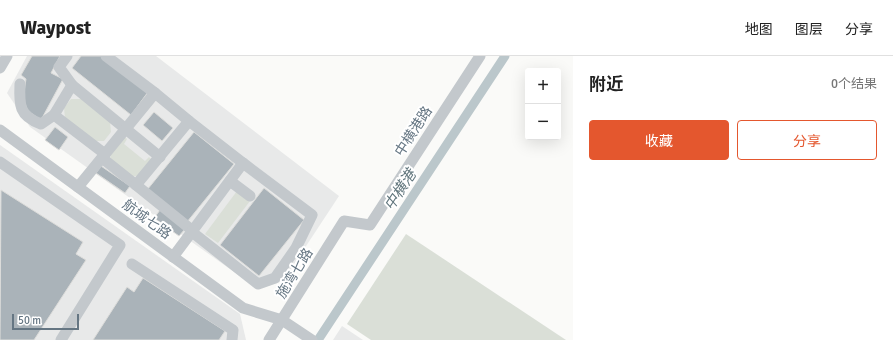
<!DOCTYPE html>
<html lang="zh">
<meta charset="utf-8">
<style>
body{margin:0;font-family:Signika,"Noto Sans SC",sans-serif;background:#f6f6f6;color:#222}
.controls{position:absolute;right:12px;top:12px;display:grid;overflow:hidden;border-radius:4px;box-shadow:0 4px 16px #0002}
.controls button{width:36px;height:36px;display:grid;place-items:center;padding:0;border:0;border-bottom:1px solid #e0e0e0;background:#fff;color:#222;font:20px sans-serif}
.scale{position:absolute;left:12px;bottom:10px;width:67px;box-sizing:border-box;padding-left:4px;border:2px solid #657683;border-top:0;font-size:11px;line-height:14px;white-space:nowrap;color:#657683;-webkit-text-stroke:3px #fff;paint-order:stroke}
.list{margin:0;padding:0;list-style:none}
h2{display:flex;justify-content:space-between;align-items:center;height:52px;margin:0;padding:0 16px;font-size:17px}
h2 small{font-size:13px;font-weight:400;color:#767676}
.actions{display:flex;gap:8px;padding:12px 16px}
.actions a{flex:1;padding:9px 0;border:1px solid #e4572e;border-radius:4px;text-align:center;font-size:14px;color:#e4572e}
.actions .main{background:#e4572e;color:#fff}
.map{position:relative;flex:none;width:573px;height:284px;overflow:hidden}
header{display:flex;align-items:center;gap:24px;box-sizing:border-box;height:56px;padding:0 20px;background:#fff;border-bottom:1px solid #e0e0e0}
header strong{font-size:19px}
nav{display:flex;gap:22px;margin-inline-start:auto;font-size:14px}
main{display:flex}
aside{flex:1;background:#fff}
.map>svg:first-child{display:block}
.built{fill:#e8e9e9}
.green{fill:#dadfd7}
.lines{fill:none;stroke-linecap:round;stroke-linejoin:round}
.canal{stroke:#bbc7cb;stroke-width:9}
.building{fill:#aab3b9;stroke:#dcdcda}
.minor{stroke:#c3c8cc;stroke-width:11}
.labels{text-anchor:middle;stroke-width:4;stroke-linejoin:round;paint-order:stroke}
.street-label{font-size:14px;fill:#657683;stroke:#fff}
.water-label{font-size:15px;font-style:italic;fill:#60757c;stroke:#fff}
</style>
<header>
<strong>Waypost</strong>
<nav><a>地图</a><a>图层</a><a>分享</a></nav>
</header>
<main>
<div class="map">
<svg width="573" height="284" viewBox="0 0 573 284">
<rect width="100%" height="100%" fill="#fafaf8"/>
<g class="built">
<path d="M27,0H156L339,140L283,225L258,233L30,71L7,37Z"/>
<path d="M0,89L240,258L246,284H0Z"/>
<path d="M342,270L363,284H333Z"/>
</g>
<g class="green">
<path d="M71,43H82L110,66L111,76L104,85H93L65,62L64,52Z"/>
<path d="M124,80L127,83L124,88L145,105L149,101L152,104L142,119L130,121L110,106L111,94Z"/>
<path d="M237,135L250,145L218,187L205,178Z"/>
<path d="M406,178L566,284H371L347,268Z"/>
</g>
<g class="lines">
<path class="canal" d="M318,284L505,0"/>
</g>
<g class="building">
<path d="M32,0H60L51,17L63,23L41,64L28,55L23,43L26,23L21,19Z"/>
<path d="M81,0H103L148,36L131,59L72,12Z"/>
<path d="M154,56L173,72L162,85L143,69Z"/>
<path d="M55,71L68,81L59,94L45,84Z"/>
<path d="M194,76L234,108L187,166L147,134Z"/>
<path d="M101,110L130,130L125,137L96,117Z"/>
<path d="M264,132L304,164L259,220L220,189Z"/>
<path d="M1,134L83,186L76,198L86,204L34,284H0Z"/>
<path d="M160,154L185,173L179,180L154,162Z"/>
<path d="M143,222L225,275L219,284H93L127,231L134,236Z"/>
</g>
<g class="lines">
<g class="minor">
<path d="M67,0L59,11L72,29"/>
<path d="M106,0L155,37"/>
<path d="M0,12L7,0"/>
<path d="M20,28C19,49 19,60 41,68L54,59"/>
<path d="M0,74L243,252L282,264L312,284"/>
<path d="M105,98L54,59L72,29L160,101"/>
<path d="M102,102L136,129"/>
<path d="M0,106L120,189L61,284"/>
<path d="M230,125L250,140"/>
<path d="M78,131L155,37L189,65"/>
<path d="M193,175L136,129L189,65L243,107"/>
<path d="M173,201L243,107L312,159L296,192L275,222L258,228L192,176"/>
<path d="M132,208L233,274L232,284"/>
<path d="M269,284L344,165L370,169L480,0"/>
</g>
</g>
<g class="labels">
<g class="street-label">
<text transform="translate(413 75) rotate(-57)" y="5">中横港路</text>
<text transform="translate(147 163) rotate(36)" y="5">航城七路</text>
<text transform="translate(294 217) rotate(-58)" y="5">施湾七路</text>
</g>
<g class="water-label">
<text transform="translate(400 134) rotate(-57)" y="5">中横港</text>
</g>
</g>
</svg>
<div class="controls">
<button>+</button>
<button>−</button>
</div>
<div class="scale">50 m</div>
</div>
<aside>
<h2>附近<small>0个结果</small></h2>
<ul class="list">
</ul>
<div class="actions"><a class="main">收藏</a><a>分享</a></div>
</aside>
</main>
